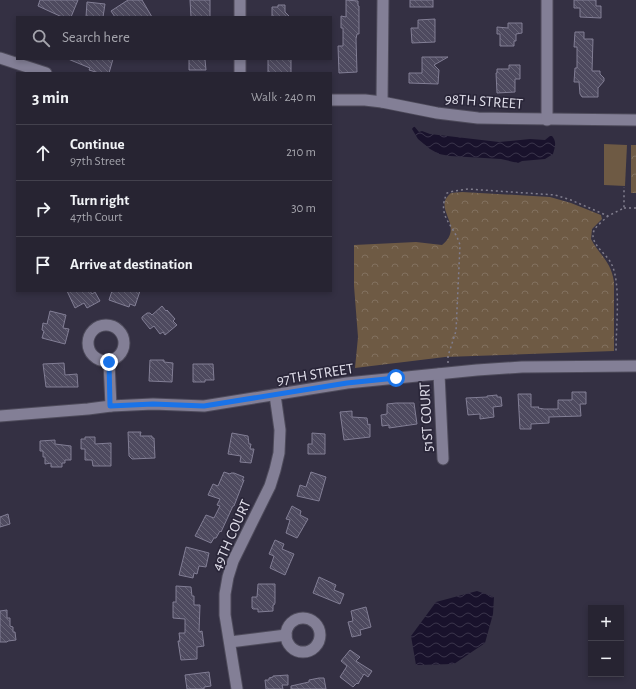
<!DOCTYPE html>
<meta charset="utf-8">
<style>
body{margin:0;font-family:"Alegreya Sans",sans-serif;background:#33303e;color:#f1f3f6}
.controls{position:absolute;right:12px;bottom:12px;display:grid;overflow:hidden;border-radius:0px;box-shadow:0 2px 6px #0003}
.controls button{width:36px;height:36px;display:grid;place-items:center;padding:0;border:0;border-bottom:1px solid #43414d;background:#272432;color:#f1f3f6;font:20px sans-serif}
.stop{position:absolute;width:12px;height:12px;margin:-9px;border:3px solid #1a73e8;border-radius:50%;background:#fff}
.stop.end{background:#1a73e8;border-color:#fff;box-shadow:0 1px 4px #0008}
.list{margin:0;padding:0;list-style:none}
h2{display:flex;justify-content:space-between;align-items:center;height:52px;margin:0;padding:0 16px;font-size:17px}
h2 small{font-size:13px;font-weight:400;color:#a4a4ac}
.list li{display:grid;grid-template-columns:26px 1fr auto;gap:12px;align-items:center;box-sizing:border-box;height:56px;padding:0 16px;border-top:1px solid #43414d}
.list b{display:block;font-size:15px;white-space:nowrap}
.list p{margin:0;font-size:13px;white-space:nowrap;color:#a4a4ac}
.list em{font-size:13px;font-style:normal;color:#a4a4ac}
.icon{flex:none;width:22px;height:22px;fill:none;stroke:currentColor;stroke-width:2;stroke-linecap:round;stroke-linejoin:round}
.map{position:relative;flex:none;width:636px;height:689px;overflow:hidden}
.search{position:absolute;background:#272432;box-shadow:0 2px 6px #0003;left:16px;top:16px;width:316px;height:44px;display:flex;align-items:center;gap:10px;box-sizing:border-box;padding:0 14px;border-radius:0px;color:#a4a4ac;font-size:15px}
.panel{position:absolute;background:#272432;box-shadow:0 2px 6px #0003;left:16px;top:72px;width:316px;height:220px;border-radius:0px}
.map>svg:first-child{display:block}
.forest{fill:url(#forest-crowns)}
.pitch{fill:#6e5a44}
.water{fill:url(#water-waves)}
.building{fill:url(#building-back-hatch);stroke:#827e95}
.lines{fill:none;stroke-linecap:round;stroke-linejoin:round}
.minor-casing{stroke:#4e4b5b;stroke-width:13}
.path{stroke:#817e8e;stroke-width:1.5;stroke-dasharray:2 3;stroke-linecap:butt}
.minor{stroke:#837f96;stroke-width:11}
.route{stroke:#1a73e8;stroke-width:5}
.labels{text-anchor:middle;stroke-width:3.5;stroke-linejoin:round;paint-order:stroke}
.street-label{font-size:15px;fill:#e1dfeb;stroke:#2a2639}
</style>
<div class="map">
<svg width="636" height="689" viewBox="0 0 636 689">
<defs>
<pattern id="forest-crowns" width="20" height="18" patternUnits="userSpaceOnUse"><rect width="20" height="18" fill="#6e5a44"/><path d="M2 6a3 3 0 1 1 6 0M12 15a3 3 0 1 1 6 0" fill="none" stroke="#82715f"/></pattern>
<pattern id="water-waves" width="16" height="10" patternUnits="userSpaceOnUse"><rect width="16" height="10" fill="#19122c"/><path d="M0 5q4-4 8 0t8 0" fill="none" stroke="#3a344b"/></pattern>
<pattern id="building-back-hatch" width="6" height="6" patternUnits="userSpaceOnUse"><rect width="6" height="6" fill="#4e4a5f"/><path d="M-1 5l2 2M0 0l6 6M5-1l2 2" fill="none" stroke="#676476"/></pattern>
</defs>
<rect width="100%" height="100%" fill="#343043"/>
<g class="forest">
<rect x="631" y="145" width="5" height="48"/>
<path d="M462,192L550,197L571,203L601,215L602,219L592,229L591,239C600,256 611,261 614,282V351L445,357L355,368L358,337L354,286V245L416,242L442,245C466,225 431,209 451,193Z"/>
</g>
<path class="pitch" d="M604,144L627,145L625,186L604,185Z"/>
<g class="water">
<path d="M414,126L419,132L422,131L430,134L499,142L530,139L545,140L550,136H552C557,142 555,147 553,154L545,159L522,161L518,163L501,159L450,156L439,154L430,149L418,139L412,129Z"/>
<path d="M477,591L494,597L493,614L485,643L454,664L416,665L411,636L436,602Z"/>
</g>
<g class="building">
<path d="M40,0H78L71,17H62L38,6Z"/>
<path d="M128,0H142L152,17H115L111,11Z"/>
<path d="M190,0H210V17H191Z"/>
<path d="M346,0L358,1V6H359V34H357L356,39L357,72L339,73L338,46H343V28H341V16L346,17Z"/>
<rect x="410" y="0" width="23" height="7"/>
<path d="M574,0H596V6H601V18L580,17V8H574Z"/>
<path d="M87,2L105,4L103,17H86Z"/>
<path d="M278,5H285V12L290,17H272V7H278Z"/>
<path d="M435,19V42L412,43L411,28H418V20Z"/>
<path d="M508,23H522V33L516,34V41H514V46H500V34H497V27L508,28Z"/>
<path d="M575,32H584V39H593L592,71H600V74L604,78V81L598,88V97H582L580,94L579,82H574L575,68H577V47H574Z"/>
<path d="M422,57H448L434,65L439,70L438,84L409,83V73H422Z"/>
<path d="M68,59H113L109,73H99L89,70L90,68Z"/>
<path d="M189,59H205L206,70H189Z"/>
<rect x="268" y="59" width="23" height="14"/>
<path d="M509,65H520V79H515V92L497,93L496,73H497V69H509Z"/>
<path d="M67,291H90L92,294L95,292L100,301L87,308L84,303L75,308Z"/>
<path d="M112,291H140L135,306L130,304L129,307L109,300Z"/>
<path d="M162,306L166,311L167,310L175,319L173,321L177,325L165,335L163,332L160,334L154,326L150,329L142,319V317L147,313H150L152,315Z"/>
<path d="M50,311L66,315L63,328L69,329L65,344L42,338L44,331L42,330L43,323L47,324Z"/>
<path d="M150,360H164V362L173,363L172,382L149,381Z"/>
<path d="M64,363L65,375L77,374L78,387H46L43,364Z"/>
<path d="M193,364H213L214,380H205V382H193Z"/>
<path d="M572,392H586V404H580L581,416L549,417V423L531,424V429H520L518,394H531V407H539L538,408L544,409H558V400H572Z"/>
<path d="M497,395V397H501L502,406L493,407L494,417L480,419V414L468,415L466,398L487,397V396Z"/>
<path d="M396,403H414L417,424L389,428V425L382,426L381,415L387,414V404Z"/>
<path d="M352,411V417L367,418L368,425L370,424V437L344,440L340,412Z"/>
<path d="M128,432H141L140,436H152V438H154L155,458L132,459L129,456Z"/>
<path d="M232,433L248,436L249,444H251L250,449H254L251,463L240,462L241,456L228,454Z"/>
<path d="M312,433L325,434V454H308V444H312Z"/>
<path d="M85,437H95V444L111,443V466H93L92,460H85V449H81V439H85Z"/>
<path d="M55,440V444L71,446V460H65V463H62V467H51V463L45,464V457H43V451H40V441Z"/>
<path d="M224,472L230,474L231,473H234L244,477L242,480H244L234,506H233L221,532L220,531L216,538H214L211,543L195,536L206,515L214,518L220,506L217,505L220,499L208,495L213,484L218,486Z"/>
<path d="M311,472L326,477L319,501L297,496L300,485L306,487Z"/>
<path d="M292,506L301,511L300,515L308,519L297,538L286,533L290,520L286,519Z"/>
<path d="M8,514L10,524L0,527V517Z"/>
<path d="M275,540L284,544L282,549L294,554L285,575L270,568L274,556L269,554Z"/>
<path d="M186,547L209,553L206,567L199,566L197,574L194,573L193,578L179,575Z"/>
<path d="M319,577L336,585L334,590L344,594L340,604L313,593Z"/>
<path d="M258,584H275V603L274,605H273V611L258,612V609H253L252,608V597H257Z"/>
<path d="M176,586L191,587L192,596H194V605H200L199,632L202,631L204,646L197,647V659L181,660L178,641H180L179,633H185V619L173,618V602H176Z"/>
<path d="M366,607L371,627L360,630L361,635L352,637L348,622L353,621L351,611Z"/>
<path d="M7,610V618H10V626L13,627V632H15L16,640L8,641L7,642H0V611Z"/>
<path d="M350,650L360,657L356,661L372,671L368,677L364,674L358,684L357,683L353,687L340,677L347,666L341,661Z"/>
<path d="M209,672L211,686L204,687V689H187L185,675Z"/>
<path d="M288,675V685H282L283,689H266L265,680H269V678L273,677V676Z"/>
<path d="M319,678H324L326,689H291V686L309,682V680Z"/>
</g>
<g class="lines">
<g class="minor-casing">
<g id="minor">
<path d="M240,17V0"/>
<path d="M0,58L46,73"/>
<path d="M240,59V73"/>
<path d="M331,100H365L382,102L437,113L478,118L636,120"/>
<path d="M382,102L383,0"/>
<path d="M547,120V0"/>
<circle cx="106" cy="343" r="18"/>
<path d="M109,362L111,406"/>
<path d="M439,374L443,459"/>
<path d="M0,416L88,409L111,406L153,404L204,406L347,383L477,370L522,367L636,366"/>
<circle cx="303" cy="635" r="17"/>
<path d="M230,642L286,635"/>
<path d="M237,689L225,615V594L228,577L233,561L270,486L275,470L279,453L280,430L275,395"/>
</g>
</g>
<g class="path">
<path d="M624,208H636"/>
<path d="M608,216C603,221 594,227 593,234C592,246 608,255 612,265C621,285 616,327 616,351"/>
<path d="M448,363V356L456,331L460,245C454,224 436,217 447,193L454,191L468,189L555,195L571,200L608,216L624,208V187"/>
</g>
<use href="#minor" class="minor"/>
</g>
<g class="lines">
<path class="route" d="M109,362L110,406L153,404L204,406L347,383L396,378"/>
</g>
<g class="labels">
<g class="street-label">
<text transform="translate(484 101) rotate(4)" y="5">98TH STREET</text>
<text transform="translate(315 374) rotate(-9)" y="5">97TH STREET</text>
<text transform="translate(426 417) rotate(-93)" y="5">51ST COURT</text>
<text transform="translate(231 535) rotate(-66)" y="5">49TH COURT</text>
</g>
</g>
</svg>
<div class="controls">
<button>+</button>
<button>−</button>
</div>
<div class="stop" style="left:396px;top:378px"></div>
<div class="stop end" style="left:109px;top:362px"></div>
<div class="search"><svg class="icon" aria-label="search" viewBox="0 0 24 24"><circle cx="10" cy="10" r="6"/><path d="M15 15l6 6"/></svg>Search here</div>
<section class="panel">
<h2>3 min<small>Walk · 240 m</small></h2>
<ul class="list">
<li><svg class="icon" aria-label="ahead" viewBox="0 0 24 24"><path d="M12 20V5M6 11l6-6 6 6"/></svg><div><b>Continue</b><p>97th Street</p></div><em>210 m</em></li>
<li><svg class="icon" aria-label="right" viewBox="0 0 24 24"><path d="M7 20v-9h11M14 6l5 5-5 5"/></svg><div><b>Turn right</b><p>47th Court</p></div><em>30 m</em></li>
<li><svg class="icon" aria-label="arrive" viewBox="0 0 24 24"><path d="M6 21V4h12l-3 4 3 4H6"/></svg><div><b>Arrive at destination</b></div></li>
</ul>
</section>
</div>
